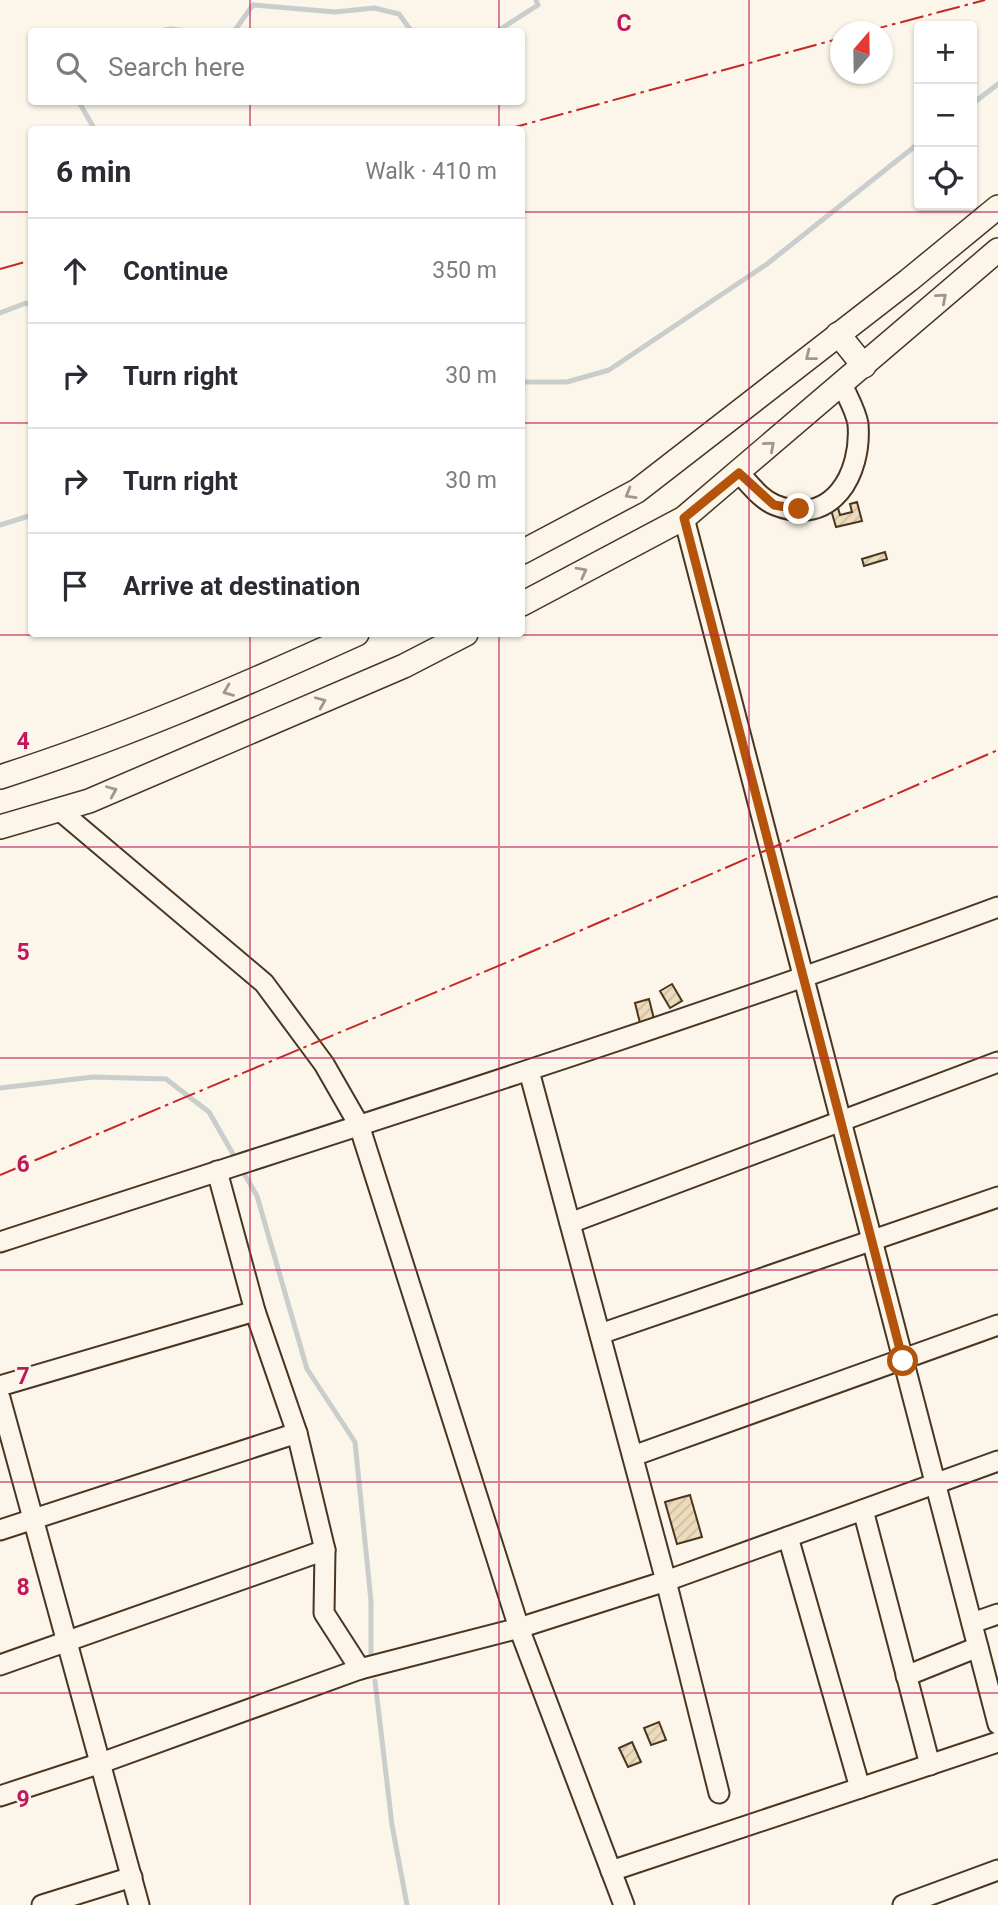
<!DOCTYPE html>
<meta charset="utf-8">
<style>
body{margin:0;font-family:Roboto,sans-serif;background:#f7f7f7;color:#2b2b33}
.controls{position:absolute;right:21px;top:21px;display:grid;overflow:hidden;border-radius:7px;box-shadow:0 2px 5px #0004}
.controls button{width:63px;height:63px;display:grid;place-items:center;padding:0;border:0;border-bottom:2px solid #e1e1e2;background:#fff;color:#2b2b33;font:35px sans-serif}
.compass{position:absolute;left:830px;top:21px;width:63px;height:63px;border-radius:50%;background:#fff;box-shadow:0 2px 5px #0004;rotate:20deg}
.stop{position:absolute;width:21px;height:21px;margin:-16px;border:5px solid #b45309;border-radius:50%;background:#fff}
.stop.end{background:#b45309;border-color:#fff;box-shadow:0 2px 7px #0008}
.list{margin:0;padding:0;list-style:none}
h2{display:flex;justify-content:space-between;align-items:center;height:91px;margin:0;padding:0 28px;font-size:30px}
h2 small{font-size:23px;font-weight:400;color:#7c7c81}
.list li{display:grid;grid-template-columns:46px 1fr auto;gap:21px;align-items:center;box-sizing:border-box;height:105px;padding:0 28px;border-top:2px solid #e1e1e2}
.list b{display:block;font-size:26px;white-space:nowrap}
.list em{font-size:23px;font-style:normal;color:#7c7c81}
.icon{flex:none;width:38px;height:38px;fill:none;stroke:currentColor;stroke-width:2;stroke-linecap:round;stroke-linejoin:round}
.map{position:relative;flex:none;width:998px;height:1905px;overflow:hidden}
.search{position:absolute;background:#fff;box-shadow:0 2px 5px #0004;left:28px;top:28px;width:497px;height:77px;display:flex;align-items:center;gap:18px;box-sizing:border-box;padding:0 24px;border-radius:7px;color:#7c7c81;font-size:26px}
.panel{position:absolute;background:#fff;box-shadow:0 2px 5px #0004;left:28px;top:126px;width:497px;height:511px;border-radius:7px}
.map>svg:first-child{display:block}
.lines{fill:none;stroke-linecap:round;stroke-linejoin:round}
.stream{stroke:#c9cecd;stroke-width:5}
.building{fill:url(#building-hatch);stroke:#4a3520;stroke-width:2}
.minor-casing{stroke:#4a3520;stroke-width:23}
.major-casing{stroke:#4a3520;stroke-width:26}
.minor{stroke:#fbf6e9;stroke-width:19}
.major{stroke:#fbf6e9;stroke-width:23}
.power{stroke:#c62828;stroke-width:2;stroke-dasharray:24 5 3.5 5;stroke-linecap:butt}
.oneway{stroke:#a29684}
.route{stroke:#b45309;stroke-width:9}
.grid{fill:none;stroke:#c2185b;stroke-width:2;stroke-opacity:0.55}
.grid-label{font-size:23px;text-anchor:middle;font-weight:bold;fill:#c2185b;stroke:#fbf6e9;stroke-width:5;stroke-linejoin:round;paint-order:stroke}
</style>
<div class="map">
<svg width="998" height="1905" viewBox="0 0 998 1905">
<defs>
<pattern id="building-hatch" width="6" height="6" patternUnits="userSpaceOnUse" patternTransform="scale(1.75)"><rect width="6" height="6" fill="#ecdcbc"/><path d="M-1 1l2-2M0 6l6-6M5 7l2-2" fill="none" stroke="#ccbda1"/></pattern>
</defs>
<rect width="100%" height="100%" fill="#fbf6e9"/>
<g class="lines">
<g class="stream">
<path d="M153,32L171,29L193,32"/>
<path d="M227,32L235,30L253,5L335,12L374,8L399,14L412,32"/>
<path d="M496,32L538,5L536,0"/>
<path d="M79,102L95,130"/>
<path d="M972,104L998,84"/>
<path d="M0,313L26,303L32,307"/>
<path d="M522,382H567L609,370L767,264L919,143"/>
<path d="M0,525L32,515"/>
<path d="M0,1088L93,1077L166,1079L209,1112L257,1196L307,1369L355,1442L371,1601V1655"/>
<path d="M375,1681L392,1825L407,1905"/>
</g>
</g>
<g class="building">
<path d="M857,502L862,521L836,527L831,510L838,508L840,515L852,512L850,504Z"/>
<path d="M885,552L887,559L864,566L862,559Z"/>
<path d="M672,984L682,1001L670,1008L660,991Z"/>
<path d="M649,999L654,1019L640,1023L635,1003Z"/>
<path d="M690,1495L702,1537L677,1544L665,1502Z"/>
<path d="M659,1722L666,1740L651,1745L644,1728Z"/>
<path d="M632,1742L641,1762L628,1767L619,1748Z"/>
</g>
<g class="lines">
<g class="minor-casing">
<g id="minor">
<path d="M739,473C750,484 760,499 775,505C832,528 862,474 858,424C856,411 847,396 842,384"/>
<path d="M684,518L998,1724"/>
<path d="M58,809L264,983L324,1064L359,1125L519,1628L624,1905"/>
<path d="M529,1071L666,1581L719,1793"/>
<path d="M217,1171L255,1311L297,1433L325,1550L324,1613L360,1669"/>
<path d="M570,1223L998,1062"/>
<path d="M0,1242C333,1133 669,1029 998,907"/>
<path d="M600,1334L998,1197"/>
<path d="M0,1386L255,1311"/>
<path d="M0,1398L139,1905"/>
<path d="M633,1456L998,1325"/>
<path d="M863,1510L930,1765"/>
<path d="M0,1530L297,1433"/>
<path d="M788,1537L860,1788"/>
<path d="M972,1623L998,1614"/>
<path d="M0,1665L325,1550"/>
<path d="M906,1676L978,1647"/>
<path d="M0,1796L101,1763L360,1669L519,1628L666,1581L998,1461"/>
<path d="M611,1871L998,1742"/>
<path d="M42,1905L132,1877"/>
<path d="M903,1905L998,1870"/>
</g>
</g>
<g class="major-casing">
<g id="major">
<path d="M838,334L864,366"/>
<path d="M522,552L637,491L909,280L998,207"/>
<path d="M522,604L684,518L998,250"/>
<path d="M0,777C122,738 240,687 357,634"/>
<path d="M0,827L89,801L404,666L466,634"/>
</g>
</g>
<use href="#minor" class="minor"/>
<use href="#major" class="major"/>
<g class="power">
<path d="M864,32L985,0"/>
<path d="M504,130L841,38"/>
<path d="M0,269L32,260"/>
<path d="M0,1175L510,961L998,750"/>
</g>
</g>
<defs><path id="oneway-chevron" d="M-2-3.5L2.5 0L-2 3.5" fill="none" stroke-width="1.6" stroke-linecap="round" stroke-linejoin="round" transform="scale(1.75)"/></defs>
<g class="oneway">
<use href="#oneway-chevron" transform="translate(942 298) rotate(-41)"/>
<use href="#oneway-chevron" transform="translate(810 356) rotate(142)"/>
<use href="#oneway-chevron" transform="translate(770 446) rotate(-41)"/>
<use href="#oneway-chevron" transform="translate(630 494) rotate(150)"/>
<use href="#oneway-chevron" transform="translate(582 572) rotate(-28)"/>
<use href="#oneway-chevron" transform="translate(228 691) rotate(158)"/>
<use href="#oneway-chevron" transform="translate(321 702) rotate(-23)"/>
<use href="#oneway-chevron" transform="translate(112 791) rotate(-23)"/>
</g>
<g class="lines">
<path class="route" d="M799,509L774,505L739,473L684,518L903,1361"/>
</g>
<path class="grid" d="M250,0V32M499,0V32M749,0V1905M250,102V130M499,102V130M0,212H32M522,212H998M0,423H32M522,423H998M250,634V1905M499,634V1905M0,635H998M0,847H998M0,1058H998M0,1270H998M0,1482H998M0,1693H998"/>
<g class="grid-label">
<text x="624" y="31">C</text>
<text x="23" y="749">4</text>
<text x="23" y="960">5</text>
<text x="23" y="1172">6</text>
<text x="23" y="1384">7</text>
<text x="23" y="1595">8</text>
<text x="23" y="1807">9</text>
</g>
</svg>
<div class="controls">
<button>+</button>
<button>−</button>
<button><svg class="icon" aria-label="locate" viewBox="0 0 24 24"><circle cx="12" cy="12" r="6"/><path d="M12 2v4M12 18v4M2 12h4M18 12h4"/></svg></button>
</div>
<svg class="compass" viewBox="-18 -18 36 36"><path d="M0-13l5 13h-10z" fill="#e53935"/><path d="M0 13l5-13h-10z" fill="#7c7c81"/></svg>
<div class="stop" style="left:903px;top:1361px"></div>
<div class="stop end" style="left:799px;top:509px"></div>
<div class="search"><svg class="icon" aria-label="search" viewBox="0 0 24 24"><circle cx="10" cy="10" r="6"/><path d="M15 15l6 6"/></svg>Search here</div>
<section class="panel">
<h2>6 min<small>Walk · 410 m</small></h2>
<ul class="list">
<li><svg class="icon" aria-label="ahead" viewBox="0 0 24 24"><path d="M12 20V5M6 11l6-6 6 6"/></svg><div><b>Continue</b></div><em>350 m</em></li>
<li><svg class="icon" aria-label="right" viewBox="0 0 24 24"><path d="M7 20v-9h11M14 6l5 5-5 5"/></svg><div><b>Turn right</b></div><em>30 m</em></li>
<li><svg class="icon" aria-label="right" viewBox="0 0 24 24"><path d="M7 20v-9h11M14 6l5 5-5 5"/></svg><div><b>Turn right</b></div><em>30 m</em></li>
<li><svg class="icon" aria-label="arrive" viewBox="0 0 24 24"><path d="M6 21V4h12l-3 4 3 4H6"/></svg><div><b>Arrive at destination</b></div></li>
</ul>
</section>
</div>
